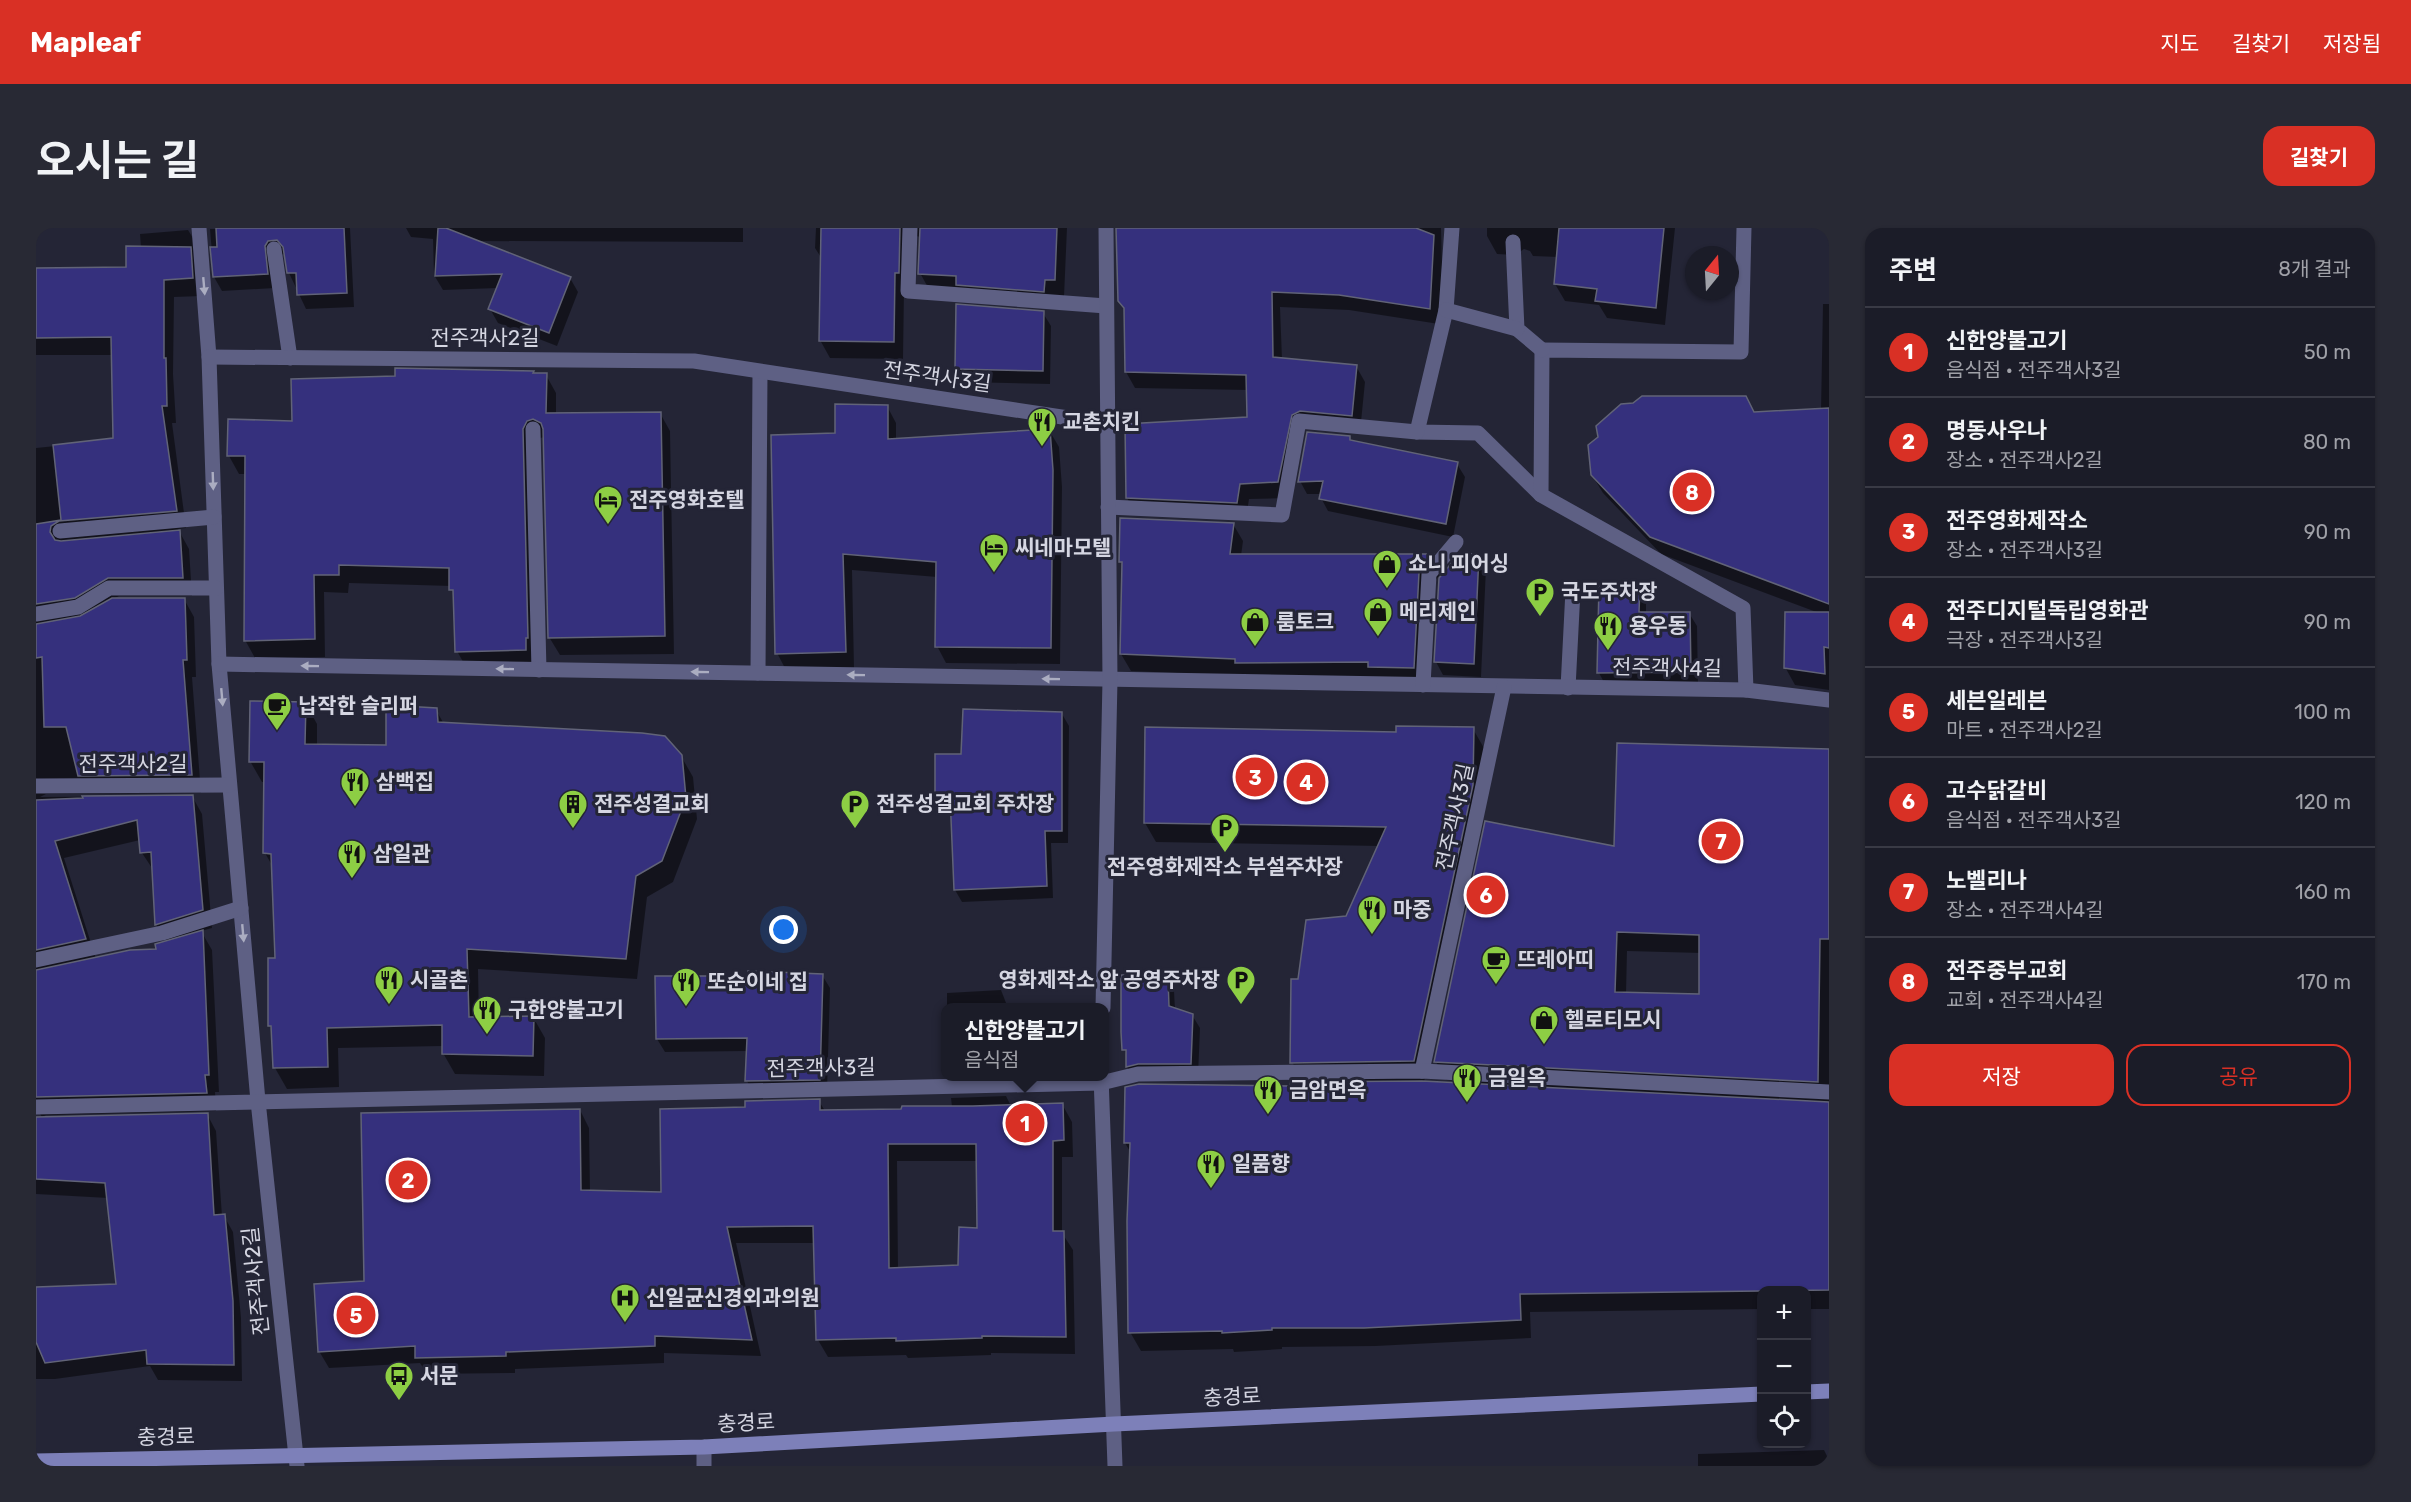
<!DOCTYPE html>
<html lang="ko">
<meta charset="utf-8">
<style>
body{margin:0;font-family:Rubik,"Noto Sans KR",sans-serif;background:#282934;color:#f1f3f6}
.controls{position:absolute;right:18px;bottom:18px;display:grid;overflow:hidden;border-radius:12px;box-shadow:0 2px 4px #0004}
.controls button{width:54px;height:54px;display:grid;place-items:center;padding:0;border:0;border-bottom:2px solid #393a45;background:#1b1c28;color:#f1f3f6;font:30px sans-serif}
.compass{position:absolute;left:1649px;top:18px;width:54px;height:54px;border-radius:50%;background:#1b1c28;box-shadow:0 2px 4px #0004;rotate:18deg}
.you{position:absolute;left:748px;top:702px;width:21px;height:21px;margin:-15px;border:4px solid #fff;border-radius:50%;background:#1a73e8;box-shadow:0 0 0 9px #1a73e833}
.badge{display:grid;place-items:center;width:39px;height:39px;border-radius:50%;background:#d93025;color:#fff;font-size:20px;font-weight:700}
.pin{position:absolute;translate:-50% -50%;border:3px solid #fff;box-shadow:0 2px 6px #0006}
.popup{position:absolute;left:905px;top:775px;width:168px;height:78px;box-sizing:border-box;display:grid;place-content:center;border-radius:12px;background:#1b1c28;filter:drop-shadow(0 2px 4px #0005);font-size:20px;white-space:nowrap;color:#a0a1a8}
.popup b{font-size:22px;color:#f1f3f6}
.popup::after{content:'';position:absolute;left:50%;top:100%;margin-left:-12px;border:12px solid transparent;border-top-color:#1b1c28}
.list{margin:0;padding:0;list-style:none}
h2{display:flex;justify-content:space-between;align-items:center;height:78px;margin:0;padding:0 24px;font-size:26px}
h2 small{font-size:20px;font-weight:400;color:#a0a1a8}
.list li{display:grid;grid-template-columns:39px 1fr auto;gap:18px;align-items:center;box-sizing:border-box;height:90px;padding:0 24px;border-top:2px solid #393a45}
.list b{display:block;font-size:22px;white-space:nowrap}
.list p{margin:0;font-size:20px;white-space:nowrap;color:#a0a1a8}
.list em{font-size:20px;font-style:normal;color:#a0a1a8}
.actions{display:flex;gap:12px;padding:18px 24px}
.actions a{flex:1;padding:14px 0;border:2px solid #d93025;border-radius:18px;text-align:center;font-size:21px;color:#d93025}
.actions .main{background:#d93025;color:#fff}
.icon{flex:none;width:33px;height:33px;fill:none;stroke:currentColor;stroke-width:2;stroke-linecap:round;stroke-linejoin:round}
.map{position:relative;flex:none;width:1793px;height:1238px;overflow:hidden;border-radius:18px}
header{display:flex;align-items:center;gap:36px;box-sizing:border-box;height:84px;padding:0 30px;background:#d93025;color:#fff}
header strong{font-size:28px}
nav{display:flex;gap:33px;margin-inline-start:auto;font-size:21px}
.intro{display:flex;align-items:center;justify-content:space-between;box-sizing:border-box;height:144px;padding:0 36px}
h1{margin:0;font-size:42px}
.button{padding:15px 27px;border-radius:18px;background:#d93025;color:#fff;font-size:21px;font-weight:700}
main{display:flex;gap:36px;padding:0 36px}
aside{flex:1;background:#1b1c28;border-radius:18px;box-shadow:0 2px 4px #0004}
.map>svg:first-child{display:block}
.shadow{fill:#0007;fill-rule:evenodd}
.building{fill:#35307d;stroke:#616377;stroke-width:1.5;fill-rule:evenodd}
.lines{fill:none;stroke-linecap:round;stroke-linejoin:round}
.lane{stroke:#5e6084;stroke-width:15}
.street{stroke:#5e6084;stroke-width:15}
.secondary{stroke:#7d80b9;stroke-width:15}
.oneway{fill:#abadc1}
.labels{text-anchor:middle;stroke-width:6;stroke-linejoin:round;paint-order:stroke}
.street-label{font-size:21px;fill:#d5d6e2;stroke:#242536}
.poi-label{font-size:21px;font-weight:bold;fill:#d5d6e2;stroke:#242536;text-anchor:start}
</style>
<header>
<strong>Mapleaf</strong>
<nav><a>지도</a><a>길찾기</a><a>저장됨</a></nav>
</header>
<div class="intro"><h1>오시는 길</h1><a class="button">길찾기</a></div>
<main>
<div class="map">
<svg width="1793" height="1238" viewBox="0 0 1793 1238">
<rect width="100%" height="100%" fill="#242536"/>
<g class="shadow">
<path d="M314,0L318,79L270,81L253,45L250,26L240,27L239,60L186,63L178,49L174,1Z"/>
<path d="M370,0H707V14L440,13L534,50L542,64L521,118L462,95L454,81L462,60L407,62L398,47L397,11L375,9Z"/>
<path d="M780,0H1031L1028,69L894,63L884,45L885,9L880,8L868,62L867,131L794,130L784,112L786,31L779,20Z"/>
<path d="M1081,0H1405L1406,37L1403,96L1313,82L1244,79L1246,131L1320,138L1329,154L1324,204L1268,200L1251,270L1213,271L1210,291L1100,286L1091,270L1213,190L1212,162L1099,160L1090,144V83L1083,72Z"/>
<path d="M1451,0H1639L1629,97L1571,90L1563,77L1529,73L1519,56L1522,29L1497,28L1494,23L1488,21L1479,27L1461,26L1451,8Z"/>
<path d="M152,2L163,20L166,68L138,69L137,146L140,195H136L150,300L142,301L153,321L156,368H83L77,371H148L158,389L160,449H156L165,565L10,566L4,569L156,568L166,586L176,700L165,703L176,722L183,864H179L180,883L10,887L6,889L0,879V220L78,212L77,127H0V41L92,40L105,20L104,6ZM104,612L106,625L118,643L120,696L131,715L121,722L60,731L28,630Z"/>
<path d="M1787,76H1793V462L1759,457L1749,439L1783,385L1625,326L1567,265L1556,247L1719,185L1785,182Z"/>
<path d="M1007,85L1015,98L1014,156L928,154L920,141Z"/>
<path d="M497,144L498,146L510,147L520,165V186L624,185L634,203L638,426L524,427L513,409L508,209L501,211L499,439L431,441L421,423L419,369L415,358L313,355L312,365L288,364L289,429L219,430L209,412L211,246H203L193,228L258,194Z"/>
<path d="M851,178L860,195V212L1013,202L1023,219L1026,259L1024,436L910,435L901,418V349L816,342L818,440L750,442L741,425L801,207Z"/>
<path d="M1313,209L1316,214L1421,236L1429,249L1417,309L1292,283L1285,270L1286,266H1271L1264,253Z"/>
<path d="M1197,296L1207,313L1205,328L1396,327L1407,346L1442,327L1450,340L1445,449L1407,447L1400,434L1404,346L1392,363L1387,456L1095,443L1085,426L1088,339L1084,333Z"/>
<path d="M1603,360L1610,373V385H1653L1661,398L1662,457L1570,458L1563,445Z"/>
<path d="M270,476L281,496V518L351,519L400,482L408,496L645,528L657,549L661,591L637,654L611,669L601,751L442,741L443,791L497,789L509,810L508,848L419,846L407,825V818L302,820L303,859L251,861L239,840L237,804L234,798L240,732L237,639L229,625L230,554H226L214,533Z"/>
<path d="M1026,486L1033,498L1032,615H1015L1017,670L926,674L919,662L916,579H908L901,566L927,527Z"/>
<path d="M1437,501L1448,520L1447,577L1388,854L1439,857V854L1410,852L1400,834L1579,620L1793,523V1081H1770V1062H1726V1081L1494,1084L1495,1110L1340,1118L1246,1119V1121L1198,1124L1197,1121L1105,1123L1094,1104L1095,925L1089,915L1268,855L1256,834L1263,753L1311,689L1343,618L1120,614L1109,595L1362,505ZM1591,723L1665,725L1664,768L1590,766Z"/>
<path d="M786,747L794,760L791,864L718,866L711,853L712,823L629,824L621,811Z"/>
<path d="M1131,750L1138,763L1139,782L1156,787L1164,800L1162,848L1098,851L1091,839V828L1088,821Z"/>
<path d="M965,762L972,780H911V765Z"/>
<path d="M915,848H976V860L922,861Z"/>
<path d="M970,868L975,878L1026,876L1036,894L1037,929H1026V1005L1037,1022L1039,1126L955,1125V1127L872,1130L870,1127L792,1129L782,1112L779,1015H700L725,1128L628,1125V1135L479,1141V1145L391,1146L384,1135L293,1140L283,1123L330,1054L544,882L553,900L554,964L627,965L710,881L783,873L789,883H867L916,879L915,870ZM861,933H942L943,1002L923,1038L862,1041Z"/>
<path d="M171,886L180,903L186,988H188L197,1004L205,1090L206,1153L122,1152L114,1138L19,1151H0V1061L81,1058L72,970L0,966V890Z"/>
<path d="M1788,1222L1793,1232V1238H1662V1226Z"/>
</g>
<g class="building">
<path d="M180,0H308L311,65L261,67L260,45H251L247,19L241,12L232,13L229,18L232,46L177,49L174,19H181Z"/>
<path d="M402,0H410L535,49L513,105L452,81L466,46L399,48Z"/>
<path d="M785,0H864L863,45H859L858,114L783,113Z"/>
<path d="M884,0H1021L1019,52H1009L1008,64L920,57V48L882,46Z"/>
<path d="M1080,0H1380L1398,7L1394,81L1303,67L1236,64L1237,129L1321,137L1316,188L1264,183L1256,187L1242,254L1204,256L1201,275L1090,270L1089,196L1211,189L1210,147L1089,144L1088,80L1082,73Z"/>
<path d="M1523,0H1628L1620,80L1559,73L1561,61L1518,56Z"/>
<path d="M90,18L155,19L157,50L128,52V130H130L131,178H126L141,283L23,293L15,298L14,304L19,312L25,313L144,302L147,350H72L39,370L0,376V296L25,292L17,217L77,210L75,109L0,110V40L90,39Z"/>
<path d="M920,76L1008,83L1007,143L919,141Z"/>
<path d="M359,140L498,143L497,145H511L510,185L625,184L629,408L512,410L507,201L505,195L497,191L491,193L487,201L492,410H490V422L419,424L417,362H413V340L303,337V347H278L279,411L208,413L209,228H191L192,191L256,193L255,151L359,148Z"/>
<path d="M1606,168H1710L1718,184L1793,180V376L1614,309L1555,247L1552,217L1562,209L1560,198L1585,176L1597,175Z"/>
<path d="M799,176L852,177V211L1014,201L1017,242L1015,420L899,419L900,334L807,326L810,424L739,426L735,207L799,205Z"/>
<path d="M1271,204L1314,208V212L1422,234L1410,296L1283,271L1287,253L1262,254Z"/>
<path d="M1084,290L1198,295L1194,326H1397L1383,345L1378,440L1332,439V434L1199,435V431L1084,426L1086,334H1083Z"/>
<path d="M1423,326H1443L1438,436L1398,434L1403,350Z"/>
<path d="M1563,357L1604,358L1603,384H1654L1655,444L1561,445Z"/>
<path d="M76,370H149L151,432H147L156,547L42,548L30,499H8L6,429L0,430V396L44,388Z"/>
<path d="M1749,384H1793V420L1788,419L1789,446L1748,440Z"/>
<path d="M214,473L270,474L269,516L350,517V477L401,480L402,494L606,505L629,508L646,527L650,570L626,633L600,648L590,731L431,721L433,789L498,788L497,828L406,826V797L291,800L292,839L237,840L235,798H232V730H239L235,626L227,625L228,534H213Z"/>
<path d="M927,481L1026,484V603H1009L1011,658L918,662L914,567H899V526H925Z"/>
<path d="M1360,498L1438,499L1437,557L1378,833L1254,835L1255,751H1262L1270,692L1310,688L1350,599L1108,595L1109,499L1360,504Z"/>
<path d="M1581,515L1793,521V711H1784L1782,854L1398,834L1449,593L1578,618ZM1581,704L1663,707V766L1579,764Z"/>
<path d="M157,567L167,682L119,697L115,624L104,625L101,592L19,613L50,711L0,722V572L47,570L46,568Z"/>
<path d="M167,702L173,847H169L171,865L0,869V742L94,722L120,721L119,716Z"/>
<path d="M712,743L787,746L784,852L709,853L711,810L620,811L619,748H712Z"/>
<path d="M1085,747L1132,748L1133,778L1157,786L1155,836H1102L1090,839V822H1086L1085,804Z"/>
<path d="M1386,853L1793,874V1062L1484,1066L1485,1092L1328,1100H1236V1102L1186,1105V1103L1092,1105L1091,993L1094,915H1088L1089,859L1103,856L1254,858V854Z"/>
<path d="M784,871V882L865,881L866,878H937L1027,875L1028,912L1017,913V1003H1028L1030,1109L946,1108V1110L860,1113V1110L780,1112L777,998L691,999L716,1112L619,1108V1118L470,1124V1128L379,1130V1118L282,1124L278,1056L328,1053L325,885L544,881L545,962L625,964L624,881L709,879V873ZM852,916H940L941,1000L923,999L922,1037L853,1040Z"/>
<path d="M172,885L178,987L189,986L197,1073L198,1137L111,1136L110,1122L9,1135L0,1114V1059L80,1056L69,955L0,951V889Z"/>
</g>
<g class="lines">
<g class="lane">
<path d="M1416,0L1410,82L1381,204L1442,205L1505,267"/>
<path d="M1708,0L1705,124L1506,122L1505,267L1707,380L1710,462"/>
<path d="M1477,14L1481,101L1506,122"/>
<path d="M1410,82L1481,101"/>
<path d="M722,445L724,144"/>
<path d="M1532,460L1537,362"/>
</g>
<g class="street">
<path d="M163,0L173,129L183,436L222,873L261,1238"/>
<path d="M874,0L872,63L1070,78"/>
<path d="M238,21L254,130"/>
<path d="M173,129L658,133L1072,196"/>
<path d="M497,201L503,442"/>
<path d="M1072,279L1246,287L1263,193L1381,204"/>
<path d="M24,303L178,289"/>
<path d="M0,386L42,379L73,360H180"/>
<path d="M183,436L1710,462L1793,472"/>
<path d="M1387,457L1393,346L1420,314"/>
<path d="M0,558L193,557"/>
<path d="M0,732L126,705L205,680"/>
<path d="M1067,780L1074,452L1070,0"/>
<path d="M1386,843L1468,459"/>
<path d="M1065,848L1079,1238"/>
<path d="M0,879L1065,855L1102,846L1386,843L1793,864"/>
<path d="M668,1238V1219"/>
</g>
<g class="secondary">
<path d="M1770,1164L1793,1163"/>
<path d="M0,1233L668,1219L1078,1196L1726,1166"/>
</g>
</g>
<defs><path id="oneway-solid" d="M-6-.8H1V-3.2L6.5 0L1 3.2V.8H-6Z" transform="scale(1.5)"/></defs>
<g class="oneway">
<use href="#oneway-solid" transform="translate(168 58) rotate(85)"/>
<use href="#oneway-solid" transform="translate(177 253) rotate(88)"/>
<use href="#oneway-solid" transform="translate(274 438) rotate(-179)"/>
<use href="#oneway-solid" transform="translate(469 441) rotate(-179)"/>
<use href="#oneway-solid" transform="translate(664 444) rotate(-179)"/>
<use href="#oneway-solid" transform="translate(820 447) rotate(-179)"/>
<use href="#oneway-solid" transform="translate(1015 451) rotate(-179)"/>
<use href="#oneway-solid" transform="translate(186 469) rotate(85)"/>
<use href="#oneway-solid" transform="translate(207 705) rotate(85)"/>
</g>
<defs>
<g id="restaurant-pin" transform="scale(1.5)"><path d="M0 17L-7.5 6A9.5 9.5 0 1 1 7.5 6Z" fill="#8dce44" stroke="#242536"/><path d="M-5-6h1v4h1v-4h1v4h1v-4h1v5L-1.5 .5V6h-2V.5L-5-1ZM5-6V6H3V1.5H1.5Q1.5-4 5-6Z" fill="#111"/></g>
<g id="hotel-pin" transform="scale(1.5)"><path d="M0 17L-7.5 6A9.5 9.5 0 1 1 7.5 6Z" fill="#8dce44" stroke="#242536"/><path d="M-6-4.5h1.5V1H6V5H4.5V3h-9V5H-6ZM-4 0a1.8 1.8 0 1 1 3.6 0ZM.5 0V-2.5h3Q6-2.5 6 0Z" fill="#111"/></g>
<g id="shop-pin" transform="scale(1.5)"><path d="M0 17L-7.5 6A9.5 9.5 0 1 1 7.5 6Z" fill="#8dce44" stroke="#242536"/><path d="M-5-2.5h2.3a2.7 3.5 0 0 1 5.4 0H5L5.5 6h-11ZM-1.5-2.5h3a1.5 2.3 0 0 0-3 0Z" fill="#111"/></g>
<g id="parking-pin" transform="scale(1.5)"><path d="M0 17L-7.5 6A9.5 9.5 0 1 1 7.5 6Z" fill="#8dce44" stroke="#242536"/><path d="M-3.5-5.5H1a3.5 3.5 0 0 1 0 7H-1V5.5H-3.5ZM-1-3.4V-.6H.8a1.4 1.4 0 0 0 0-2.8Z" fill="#111"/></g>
<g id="cafe-pin" transform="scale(1.5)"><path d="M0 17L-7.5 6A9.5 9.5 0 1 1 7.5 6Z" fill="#8dce44" stroke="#242536"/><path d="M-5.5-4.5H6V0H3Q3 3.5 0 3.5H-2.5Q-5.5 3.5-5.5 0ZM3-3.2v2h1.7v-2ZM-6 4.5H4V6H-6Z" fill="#111"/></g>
<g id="building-pin" transform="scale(1.5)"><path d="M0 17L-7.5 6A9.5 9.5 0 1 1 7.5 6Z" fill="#8dce44" stroke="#242536"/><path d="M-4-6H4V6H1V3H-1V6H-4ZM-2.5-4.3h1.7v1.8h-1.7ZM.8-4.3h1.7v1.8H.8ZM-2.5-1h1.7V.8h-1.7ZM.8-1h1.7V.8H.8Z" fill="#111"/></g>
<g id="hospital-pin" transform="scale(1.5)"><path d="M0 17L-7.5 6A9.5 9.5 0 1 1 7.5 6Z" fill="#8dce44" stroke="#242536"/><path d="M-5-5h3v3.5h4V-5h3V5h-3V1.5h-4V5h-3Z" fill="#111"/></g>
<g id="bus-pin" transform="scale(1.5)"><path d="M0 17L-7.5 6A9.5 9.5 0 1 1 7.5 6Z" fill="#8dce44" stroke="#242536"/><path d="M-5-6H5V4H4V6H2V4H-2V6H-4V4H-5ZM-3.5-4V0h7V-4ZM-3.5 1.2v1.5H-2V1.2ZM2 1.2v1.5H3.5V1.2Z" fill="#111"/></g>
</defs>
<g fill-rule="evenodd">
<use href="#restaurant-pin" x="1006" y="194"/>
<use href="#hotel-pin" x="572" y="272"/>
<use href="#hotel-pin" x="958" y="320"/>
<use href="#shop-pin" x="1351" y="336"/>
<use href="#parking-pin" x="1504" y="364"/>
<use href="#shop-pin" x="1342" y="384"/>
<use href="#shop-pin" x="1219" y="394"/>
<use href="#restaurant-pin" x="1572" y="398"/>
<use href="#cafe-pin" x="241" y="478"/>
<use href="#restaurant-pin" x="319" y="554"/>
<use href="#building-pin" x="537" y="576"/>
<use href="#parking-pin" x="819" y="576"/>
<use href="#parking-pin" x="1189" y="600"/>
<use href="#restaurant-pin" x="316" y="626"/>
<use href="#restaurant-pin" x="1336" y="682"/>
<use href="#cafe-pin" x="1460" y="732"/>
<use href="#restaurant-pin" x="353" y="752"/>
<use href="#parking-pin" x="1205" y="752"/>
<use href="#restaurant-pin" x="650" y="754"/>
<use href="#restaurant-pin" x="451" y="782"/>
<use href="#shop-pin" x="1508" y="792"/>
<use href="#restaurant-pin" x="1431" y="850"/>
<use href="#restaurant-pin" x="1232" y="862"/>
<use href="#restaurant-pin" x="1175" y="936"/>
<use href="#hospital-pin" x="589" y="1070"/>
<use href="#bus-pin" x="363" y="1148"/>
</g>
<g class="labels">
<g class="street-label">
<text x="449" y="117">전주객사2길</text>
<text transform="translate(901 149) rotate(8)" y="7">전주객사3길</text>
<text transform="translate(1631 440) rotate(1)" y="7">전주객사4길</text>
<text x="97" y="543">전주객사2길</text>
<text transform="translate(1419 589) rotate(-78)" y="7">전주객사3길</text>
<text transform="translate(785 840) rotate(-1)" y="7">전주객사3길</text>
<text transform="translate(220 1053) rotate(-96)" y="7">전주객사2길</text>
<text transform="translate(1196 1169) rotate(-3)" y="7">충경로</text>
<text transform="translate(710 1195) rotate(-3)" y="7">충경로</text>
<text transform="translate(130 1209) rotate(-1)" y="7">충경로</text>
</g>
<g class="poi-label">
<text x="1027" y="201">교촌치킨</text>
<text x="593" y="279">전주영화호텔</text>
<text x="979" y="327">씨네마모텔</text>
<text x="1372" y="343">쇼니 피어싱</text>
<text x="1525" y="371">국도주차장</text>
<text x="1363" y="391">메리제인</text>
<text x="1240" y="401">룸토크</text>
<text x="1593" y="405">용우동</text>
<text x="262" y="485">납작한 슬리퍼</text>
<text x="340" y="561">삼백집</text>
<text x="558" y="583">전주성결교회</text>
<text x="840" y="583">전주성결교회 주차장</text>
<text x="337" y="633">삼일관</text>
<text x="1189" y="646" text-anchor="middle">전주영화제작소 부설주차장</text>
<text x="1357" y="689">마중</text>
<text x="1481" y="739">뜨레아띠</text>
<text x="374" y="759">시골촌</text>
<text x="1184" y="759" text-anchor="end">영화제작소 앞 공영주차장</text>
<text x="671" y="761">또순이네 집</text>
<text x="472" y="789">구한양불고기</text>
<text x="1529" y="799">헬로티모시</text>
<text x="1452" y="857">금일옥</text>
<text x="1253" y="869">금암면옥</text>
<text x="1196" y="943">일품향</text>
<text x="610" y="1077">신일균신경외과의원</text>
<text x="384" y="1155">서문</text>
</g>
</g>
</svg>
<div class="controls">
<button>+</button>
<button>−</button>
<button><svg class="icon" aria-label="locate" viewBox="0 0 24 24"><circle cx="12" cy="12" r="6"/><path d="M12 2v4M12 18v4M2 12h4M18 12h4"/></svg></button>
</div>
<svg class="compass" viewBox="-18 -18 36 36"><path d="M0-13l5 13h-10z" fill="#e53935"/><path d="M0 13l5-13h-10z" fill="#a0a1a8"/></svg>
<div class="you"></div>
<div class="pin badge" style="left:989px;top:895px">1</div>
<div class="popup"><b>신한양불고기</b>음식점</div>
<div class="pin badge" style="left:372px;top:952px">2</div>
<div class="pin badge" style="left:1219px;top:549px">3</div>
<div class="pin badge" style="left:1270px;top:554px">4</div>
<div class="pin badge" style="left:320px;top:1087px">5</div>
<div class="pin badge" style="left:1450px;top:667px">6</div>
<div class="pin badge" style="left:1685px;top:613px">7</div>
<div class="pin badge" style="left:1656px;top:264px">8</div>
</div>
<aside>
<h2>주변<small>8개 결과</small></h2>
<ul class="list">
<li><span class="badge">1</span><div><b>신한양불고기</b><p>음식점 · 전주객사3길</p></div><em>50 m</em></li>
<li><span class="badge">2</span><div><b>명동사우나</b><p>장소 · 전주객사2길</p></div><em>80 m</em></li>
<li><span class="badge">3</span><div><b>전주영화제작소</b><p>장소 · 전주객사3길</p></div><em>90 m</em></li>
<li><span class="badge">4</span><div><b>전주디지털독립영화관</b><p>극장 · 전주객사3길</p></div><em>90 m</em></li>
<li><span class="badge">5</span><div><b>세븐일레븐</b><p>마트 · 전주객사2길</p></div><em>100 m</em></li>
<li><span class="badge">6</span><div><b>고수닭갈비</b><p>음식점 · 전주객사3길</p></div><em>120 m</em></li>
<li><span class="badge">7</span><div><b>노벨리나</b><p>장소 · 전주객사4길</p></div><em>160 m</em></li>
<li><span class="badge">8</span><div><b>전주중부교회</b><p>교회 · 전주객사4길</p></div><em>170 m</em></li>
</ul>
<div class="actions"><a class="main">저장</a><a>공유</a></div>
</aside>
</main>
